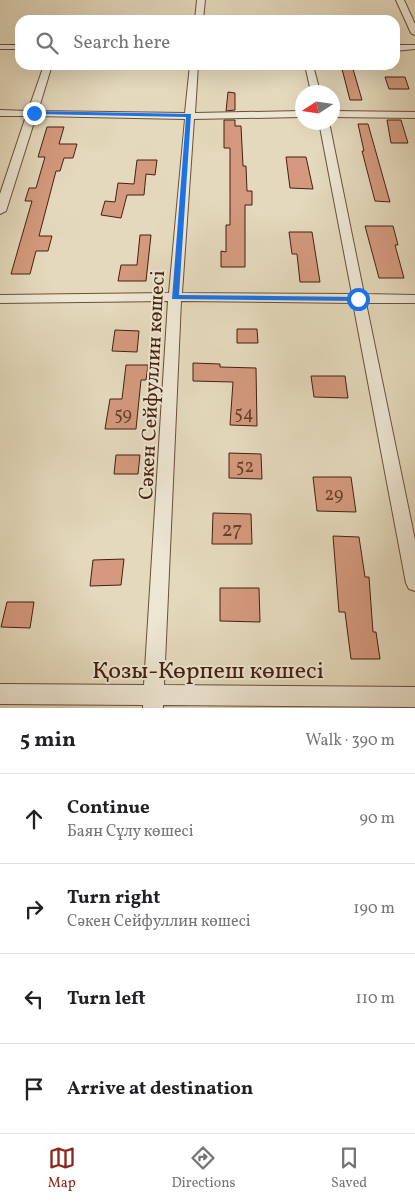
<!DOCTYPE html>
<meta charset="utf-8">
<style>
body{margin:0;font-family:Vollkorn,serif;background:#f6f6f6;color:#202124}
.compass{position:absolute;left:295px;top:85px;width:45px;height:45px;border-radius:50%;background:#fff;box-shadow:0 5px 20px #0002;rotate:258deg}
.stop{position:absolute;width:15px;height:15px;margin:-11px;border:4px solid #1a73e8;border-radius:50%;background:#fff}
.stop.end{background:#1a73e8;border-color:#fff;box-shadow:0 1px 5px #0008}
.list{margin:0;padding:0;list-style:none}
h2{display:flex;justify-content:space-between;align-items:center;height:65px;margin:0;padding:0 20px;font-size:21px}
h2 small{font-size:16px;font-weight:400;color:#757577}
.list li{display:grid;grid-template-columns:32px 1fr auto;gap:15px;align-items:center;box-sizing:border-box;height:90px;padding:0 20px;border-top:1px solid #e0e0e0}
.list b{display:block;font-size:19px;white-space:nowrap}
.list p{margin:0;font-size:16px;white-space:nowrap;color:#757577}
.list em{font-size:16px;font-style:normal;color:#757577}
.icon{flex:none;width:28px;height:28px;fill:none;stroke:currentColor;stroke-width:2;stroke-linecap:round;stroke-linejoin:round}
.map{position:relative;flex:none;width:415px;height:708px;overflow:hidden}
.search{position:absolute;background:#fff;box-shadow:0 5px 20px #0002;left:15px;right:15px;top:15px;height:55px;display:flex;align-items:center;gap:12px;box-sizing:border-box;padding:0 18px;border-radius:15px;color:#757577;font-size:19px}
.sheet{height:425px;background:#fff}
nav{display:flex;justify-content:space-around;align-items:center;box-sizing:border-box;height:70px;border-top:1px solid #e0e0e0;background:#fff;font-size:14px;color:#757577}
nav a{display:grid;justify-items:center;gap:2px}
nav .on{color:#8f2418}
.map>svg:first-child{display:block}
.building{fill:#d4997e;stroke:#43210f}
.lines{fill:none;stroke-linecap:round;stroke-linejoin:round}
.minor-casing{stroke:#6b4f3a;stroke-width:2}
.minor{fill:#ede6d3;fill-rule:evenodd}
.route{fill:#1a73e8}
.labels{text-anchor:middle;stroke-width:4;stroke-linejoin:round;paint-order:stroke}
.number-label{font-size:18px;fill:#673f2b}
.street-label{font-size:20px;fill:#43210f;stroke:#ede6d3}
.near-number-label{font-size:21px;fill:#673f2b}
.near-street-label{font-size:24px;fill:#43210f;stroke:#ede6d3}
</style>
<div class="map">
<svg width="415" height="708" viewBox="0 0 415 708">
<rect width="100%" height="100%" fill="#e4d9bc"/>
<filter id="stains"><feTurbulence type="fractalNoise" baseFrequency=".004" numOctaves="4"/><feColorMatrix values="0 0 0 0 .2 0 0 0 0 .09 0 0 0 0 .02 0 0 0 .5 -.17"/></filter>
<radialGradient id="worn" r=".72"><stop offset=".6" stop-color="#630" stop-opacity="0"/><stop offset="1" stop-color="#630" stop-opacity=".3"/></radialGradient>
<g class="building">
<path d="M342,69H353L362,100H350Z"/>
<path d="M385,77H405L409,89H389Z"/>
<path d="M228,92L235,93V110L226,111Z"/>
<path d="M224,120H235V126H241L243,166H246L247,191H252V205H245V267H221V251L226,252V225H230V148H224Z"/>
<path d="M387,120H401L408,143H391Z"/>
<path d="M358,124H368L390,202L375,201L362,151H364Z"/>
<path d="M47,127H64L59,144H77L73,158H64L60,171H56L39,236H52L48,251H36L30,274H11L32,201H25L29,188H36L45,157H38Z"/>
<path d="M286,157H306L313,189L290,188Z"/>
<path d="M137,160H157L155,175L146,174L144,195H127L121,218L101,215L105,201L115,202L118,183L134,184Z"/>
<path d="M365,226H393L398,245H395L404,278H379Z"/>
<path d="M289,232H312L320,282H300L297,254H292Z"/>
<path d="M140,235H151L146,281H118L121,265H137Z"/>
<path d="M237,329H257L258,343H237Z"/>
<path d="M115,330L139,331L137,352L112,351Z"/>
<path d="M193,363L220,364V367L256,368L257,426L230,425L233,382L193,381Z"/>
<path d="M126,365H148L146,380H141L136,429H105L110,399H122Z"/>
<path d="M311,376H345L348,398L314,397Z"/>
<path d="M229,453L261,454L262,479L229,478Z"/>
<path d="M116,455H140L138,474H114Z"/>
<path d="M313,477H351L356,512L317,511Z"/>
<path d="M213,513L251,514L252,544H212Z"/>
<path d="M333,536L359,537L365,577H369L373,632H376L380,659H351L345,612H339Z"/>
<path d="M124,559L121,585L90,586L93,560Z"/>
<path d="M220,588H259L260,622L220,621Z"/>
<path d="M7,602H34L30,628L1,627Z"/>
</g>
<g class="lines">
<g class="minor-casing">
<g id="minor">
<path d="M197,0H205L203,20H195Z"/>
<path d="M396,0H404L415,24V35L411,33Z"/>
<rect x="0" y="45" width="20" height="4"/>
<path d="M395,45H415V49L395,51Z"/>
<path d="M44,65H52L38,111L185,113L190,65H198L195,113L302,111V117L194,119L182,293L352,294L319,122H329L364,294L415,295V303H366L415,540V591L409,589L406,583L353,303L181,301L164,685L415,687V707L163,705V708H143V705L0,704V684L144,685L168,301L0,303V295L169,293L185,119L36,116L6,211L0,214V194L26,116H0V110L28,111Z"/>
<path d="M305,65H313L320,92H311Z"/>
<path d="M332,111L415,112V118L332,117Z"/>
</g>
</g>
<use href="#minor" class="minor"/>
</g>
<path class="route" d="M32,111L191,114L179,295L358,297L361,299L358,301L172,299L186,117L34,114Z"/>
<g class="labels">
<g class="number-label">
<text x="244" y="419">54</text>
<text x="123" y="420">59</text>
<text x="245" y="472">52</text>
<text x="334" y="500">29</text>
</g>
<g class="street-label">
<text transform="translate(151 385) rotate(-87)" y="7">Сәкен Сейфуллин көшесі</text>
</g>
<g class="near-number-label">
<text x="232" y="536">27</text>
</g>
<g class="near-street-label">
<text x="208" y="678">Қозы-Көрпеш көшесі</text>
</g>
</g>
<rect width="100%" height="100%" filter="url(#stains)"/>
<rect width="100%" height="100%" fill="url(#worn)"/>
</svg>
<svg class="compass" viewBox="-18 -18 36 36"><path d="M0-13l5 13h-10z" fill="#e53935"/><path d="M0 13l5-13h-10z" fill="#757577"/></svg>
<div class="stop" style="left:358px;top:299px"></div>
<div class="stop end" style="left:34px;top:113px"></div>
<div class="search"><svg class="icon" aria-label="search" viewBox="0 0 24 24"><circle cx="10" cy="10" r="6"/><path d="M15 15l6 6"/></svg>Search here</div>
</div>
<section class="sheet">
<h2>5 min<small>Walk · 390 m</small></h2>
<ul class="list">
<li><svg class="icon" aria-label="ahead" viewBox="0 0 24 24"><path d="M12 20V5M6 11l6-6 6 6"/></svg><div><b>Continue</b><p>Баян Сұлу көшесі</p></div><em>90 m</em></li>
<li><svg class="icon" aria-label="right" viewBox="0 0 24 24"><path d="M7 20v-9h11M14 6l5 5-5 5"/></svg><div><b>Turn right</b><p>Сәкен Сейфуллин көшесі</p></div><em>190 m</em></li>
<li><svg class="icon" aria-label="left" viewBox="0 0 24 24"><path d="M17 20v-9H6M10 6l-5 5 5 5"/></svg><div><b>Turn left</b></div><em>110 m</em></li>
<li><svg class="icon" aria-label="arrive" viewBox="0 0 24 24"><path d="M6 21V4h12l-3 4 3 4H6"/></svg><div><b>Arrive at destination</b></div></li>
</ul>
</section>
<nav>
<a class="on"><svg class="icon" aria-label="map" viewBox="0 0 24 24"><path d="M3 6l6-2 6 2 6-2v14l-6 2-6-2-6 2zM9 4v14M15 6v14"/></svg>Map</a>
<a><svg class="icon" aria-label="directions" viewBox="0 0 24 24"><path d="M12 3l9 9-9 9-9-9zM9 14v-3h6M13 9l2 2-2 2"/></svg>Directions</a>
<a><svg class="icon" aria-label="saved" viewBox="0 0 24 24"><path d="M7 4h10v16l-5-4-5 4z"/></svg>Saved</a>
</nav>
